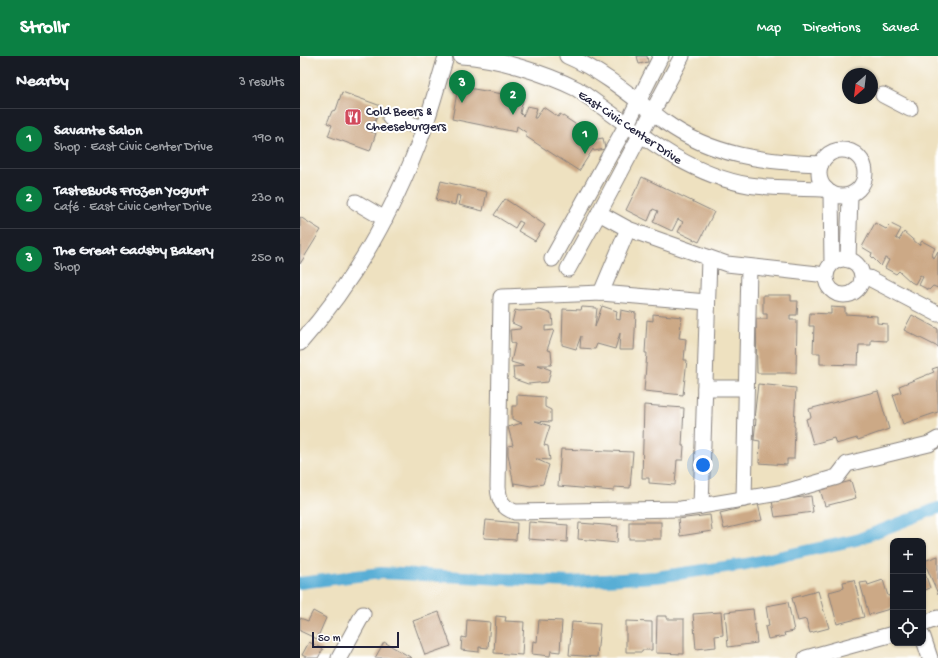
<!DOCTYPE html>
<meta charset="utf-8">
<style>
body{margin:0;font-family:"Gochi Hand",sans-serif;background:#20242c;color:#f1f3f6}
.controls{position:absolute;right:12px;bottom:12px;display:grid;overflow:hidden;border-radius:8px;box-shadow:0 1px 3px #0004}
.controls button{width:36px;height:36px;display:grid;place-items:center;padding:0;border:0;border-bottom:1px solid #363941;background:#171b24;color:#f1f3f6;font:20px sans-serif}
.compass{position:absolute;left:542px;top:12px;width:36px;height:36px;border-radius:50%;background:#171b24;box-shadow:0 1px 3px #0004;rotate:208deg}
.scale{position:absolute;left:12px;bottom:10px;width:87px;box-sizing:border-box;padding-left:4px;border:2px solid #22223b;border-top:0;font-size:11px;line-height:14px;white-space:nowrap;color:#22223b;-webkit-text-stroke:3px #fff;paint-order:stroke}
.you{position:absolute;left:403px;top:409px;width:14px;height:14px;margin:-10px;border:3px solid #fff;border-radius:50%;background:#1a73e8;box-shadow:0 0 0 6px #1a73e833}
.badge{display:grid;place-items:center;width:26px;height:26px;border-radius:50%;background:#0b8043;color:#fff;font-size:13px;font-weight:700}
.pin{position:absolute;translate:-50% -33px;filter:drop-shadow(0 1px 2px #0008)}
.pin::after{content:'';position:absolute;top:21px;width:14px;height:12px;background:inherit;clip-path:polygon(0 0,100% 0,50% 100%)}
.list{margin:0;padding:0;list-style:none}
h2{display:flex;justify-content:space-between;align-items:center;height:52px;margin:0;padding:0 16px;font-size:17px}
h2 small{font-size:13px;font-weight:400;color:#9ea1a6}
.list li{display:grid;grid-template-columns:26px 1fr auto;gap:12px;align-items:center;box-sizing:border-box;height:60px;padding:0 16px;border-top:1px solid #363941}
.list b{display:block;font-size:15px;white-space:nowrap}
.list p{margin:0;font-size:13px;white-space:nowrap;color:#9ea1a6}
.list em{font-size:13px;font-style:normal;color:#9ea1a6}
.icon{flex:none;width:22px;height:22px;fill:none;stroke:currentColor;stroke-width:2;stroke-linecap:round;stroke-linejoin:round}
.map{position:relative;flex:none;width:638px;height:602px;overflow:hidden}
header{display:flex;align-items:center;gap:24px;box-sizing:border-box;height:56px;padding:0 20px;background:#0b8043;color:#fff}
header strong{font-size:19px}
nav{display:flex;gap:22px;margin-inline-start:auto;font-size:14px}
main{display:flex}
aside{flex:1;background:#171b24}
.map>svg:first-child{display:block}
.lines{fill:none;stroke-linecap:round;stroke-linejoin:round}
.canal{stroke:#58aed5;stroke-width:12}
.building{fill:#cca986}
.minor-casing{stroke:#88827e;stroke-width:17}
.minor{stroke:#fff;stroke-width:15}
.labels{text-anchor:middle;stroke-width:4;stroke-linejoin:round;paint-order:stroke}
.poi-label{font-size:13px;fill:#22223b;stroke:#fff;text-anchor:start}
.street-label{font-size:13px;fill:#22223b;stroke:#fff}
</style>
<header>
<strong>Strollr</strong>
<nav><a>Map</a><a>Directions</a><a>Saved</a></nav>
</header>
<main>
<aside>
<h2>Nearby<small>3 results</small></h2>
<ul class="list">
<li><span class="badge">1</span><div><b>Savante Salon</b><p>Shop · East Civic Center Drive</p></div><em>190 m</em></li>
<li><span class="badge">2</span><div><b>TasteBuds Frozen Yogurt</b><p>Café · East Civic Center Drive</p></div><em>230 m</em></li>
<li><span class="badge">3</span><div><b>The Great Gadsby Bakery</b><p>Shop</p></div><em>250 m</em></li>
</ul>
</aside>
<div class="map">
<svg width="638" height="602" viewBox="0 0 638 602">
<rect width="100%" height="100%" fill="#fff"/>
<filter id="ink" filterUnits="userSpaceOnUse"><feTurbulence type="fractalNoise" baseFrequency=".025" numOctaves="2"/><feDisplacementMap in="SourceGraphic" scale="8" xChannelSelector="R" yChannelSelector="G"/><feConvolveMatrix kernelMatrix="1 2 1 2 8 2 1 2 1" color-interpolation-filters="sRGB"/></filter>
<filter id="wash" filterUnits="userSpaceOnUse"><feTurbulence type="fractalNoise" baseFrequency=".012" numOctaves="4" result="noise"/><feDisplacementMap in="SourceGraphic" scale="16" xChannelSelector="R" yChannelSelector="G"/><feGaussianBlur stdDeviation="0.9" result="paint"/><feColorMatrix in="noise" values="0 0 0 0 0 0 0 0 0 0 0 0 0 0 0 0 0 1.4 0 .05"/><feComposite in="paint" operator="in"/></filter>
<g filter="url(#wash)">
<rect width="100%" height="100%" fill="#eee1c0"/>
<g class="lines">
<path class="canal" d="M0,527L81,517L270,526L356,521L446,508L556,484L638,452"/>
</g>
<g id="blocks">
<g class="building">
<path d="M337,0H347L348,6L339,8Z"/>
<path d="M156,27L163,29L162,31L203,38L202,39L223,44L220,57L223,60L227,50L237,52L234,62H236L243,51L258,61L260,58L284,74L283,75L287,78L286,80L292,84L303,82L305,93L294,95L293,93L279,115L225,80L227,77L217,70L216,76L152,63L157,37L154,36Z"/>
<path d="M42,36L81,50L71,76L76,77L70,95L28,80L32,69L27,67L32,55L36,54Z"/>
<path d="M342,121L414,156L399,186L378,176L383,166L378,163L372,175L353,166L358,155L353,153L348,165L326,154Z"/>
<path d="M141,125L187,136L183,155L159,149L161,140L157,139L155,149L136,144Z"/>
<path d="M205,143L245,169L235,185L218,175L223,167L219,165L215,172L194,159Z"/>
<path d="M0,161L21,174L0,208Z"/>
<path d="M575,167L586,173L591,168L601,173L596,182L599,184L604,176L619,189L622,185L635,192L631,200L634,202L638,195V232L633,230L629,234L619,229L623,221L620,219L615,228L611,226L599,215L596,218L585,212L589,204L585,202L581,210L571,200L572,197L562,191Z"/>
<path d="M463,239H491V245H498L497,259H490V264H497L496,317H457L456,263H467V258H463Z"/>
<path d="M302,250L317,255L316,263L320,264L321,254L336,257L334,294H319L320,277L315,293L297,288L295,293L280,292L281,280L276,293L262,289L263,253L281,254L282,251L297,252L295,271Z"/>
<path d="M531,251L545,252V258L577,260V267L587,268V285L571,284V289H559L558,309L520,308V297H513L514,270H509L510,257L531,258Z"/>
<path d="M215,254L219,255L240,254L252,258L253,270H245V275L254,274L247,294L251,295L252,306L251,309H238L251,314L248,326L228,328L214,323L213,311L224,310L211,306L215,288L211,286L210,274L220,273L221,271L212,267Z"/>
<path d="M353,258L382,261L379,282L386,283L384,304H387L383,339L344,335L347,297H345L347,264L353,265Z"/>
<path d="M612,259L638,273V291L604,274Z"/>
<path d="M638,311V356L603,368L593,339L601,336L599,330L634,316L632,313Z"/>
<path d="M458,328L496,332L494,370L495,371L494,403H487V409L459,407L460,385L454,384L456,363H454Z"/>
<path d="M578,335L589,373L558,384L557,382L536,388L534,382L513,388L506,363L511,361L509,353Z"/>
<path d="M217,339L245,341V351L251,354V366L235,365L250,370L244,389L248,390L250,404L236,403L249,409L243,428L231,430L214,427V430L208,398V390L213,389L208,371L222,367L212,363V350H217Z"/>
<path d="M344,349L384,352L382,390H384L383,404H377L375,429L349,427V422H342Z"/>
<path d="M261,393L333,396L330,432L314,431V435L258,430Z"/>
<path d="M551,425L556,442L525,450L520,433Z"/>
<path d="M511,440L513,456L475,461L472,445Z"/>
<path d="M458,448L462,464L424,473L420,457Z"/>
<path d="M410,459L412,475L380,480L378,463Z"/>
<path d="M186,464L217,467L216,484L184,482Z"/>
<path d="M229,466L268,469L267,486L228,483Z"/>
<rect x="329" y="466" width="32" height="17"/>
<path d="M279,467L318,470L317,487L278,483Z"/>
<path d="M638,500V538L624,505Z"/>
<path d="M623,512L630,532L623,535Z"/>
<path d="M554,524L564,561L537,568L529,536L544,532L543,526Z"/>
<path d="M583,524L588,540L592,539L593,552L569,559L560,527L567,526L568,529Z"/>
<path d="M518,535L529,572L510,577L506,563L498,565L492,542Z"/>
<path d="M488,546L494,575L484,577L485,580L468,583L465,571L469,570L466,550Z"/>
<path d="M453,553L457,587L428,591L425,556Z"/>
<path d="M13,555L26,562L17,583L0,575V562L8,565Z"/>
<path d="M139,556L151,590L125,599L113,565Z"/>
<path d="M421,556L423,579L415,580L416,591L396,593L393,558Z"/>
<path d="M196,560L206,561L205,565L224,566L222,599L194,597Z"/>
<path d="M357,560H367V563H384V598L356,597Z"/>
<path d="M167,564L190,566L188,592L179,591V596L161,594L162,581L166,582Z"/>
<path d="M239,564L262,565L260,596L251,595L250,600L232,598L233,585L237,586Z"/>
<path d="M326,565L352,566V594H342V596H326Z"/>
<path d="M272,566L300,568L297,601L269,599Z"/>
<path d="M9,586L23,593L18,602H8L2,599Z"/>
<path d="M84,586L112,602H75Z"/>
</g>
</g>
</g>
<g filter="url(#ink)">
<use href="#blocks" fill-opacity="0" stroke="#88827e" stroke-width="1"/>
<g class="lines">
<g class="minor-casing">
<g id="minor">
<path d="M161,0C197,2 245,17 277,33C331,70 383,118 449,129C474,133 501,132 526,133"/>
<path d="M267,0C303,15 335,43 365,66C412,100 465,106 521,108"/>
<path d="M583,39L610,53"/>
<path d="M90,62L124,72"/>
<circle cx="542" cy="117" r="23"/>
<path d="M531,137L532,207"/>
<path d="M56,146L85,163"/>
<path d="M299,157L328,173"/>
<path d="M252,203L327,68L361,0"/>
<circle cx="544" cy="221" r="18"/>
<path d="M548,204L550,139"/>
<path d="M268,213L299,157L382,0"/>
<path d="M569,222L638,258"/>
<path d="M301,237L328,173L427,208L518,218"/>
<path d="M407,246L301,237L201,241L198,431C199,445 202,451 215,456L381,453L401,450L485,436L537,421L547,408L629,388L638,383"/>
<path d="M0,287C55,225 96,151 124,73C132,50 138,27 145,4"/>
<path d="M405,332H446"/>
<path d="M444,443L449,211"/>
<path d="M401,450L409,202"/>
<path d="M623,568L638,562"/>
<path d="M623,581L630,602"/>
<path d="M39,602L63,558"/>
<path d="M506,602L593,578"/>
</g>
</g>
<use href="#minor" class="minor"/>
</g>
</g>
<defs>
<g id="restaurant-square" transform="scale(0.9)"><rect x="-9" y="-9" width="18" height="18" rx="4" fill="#d1495b" stroke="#fff"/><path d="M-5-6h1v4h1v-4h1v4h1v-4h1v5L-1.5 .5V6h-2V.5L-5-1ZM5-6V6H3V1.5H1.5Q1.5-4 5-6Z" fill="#fff"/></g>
</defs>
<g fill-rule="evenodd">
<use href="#restaurant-square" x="53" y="61"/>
</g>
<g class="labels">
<g class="poi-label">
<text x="66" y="59">Cold Beers &amp;<tspan x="66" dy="15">Cheeseburgers</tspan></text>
</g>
<g class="street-label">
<text transform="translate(331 70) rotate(34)" y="5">East Civic Center Drive</text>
</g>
</g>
</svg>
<div class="controls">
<button>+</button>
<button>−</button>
<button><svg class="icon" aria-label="locate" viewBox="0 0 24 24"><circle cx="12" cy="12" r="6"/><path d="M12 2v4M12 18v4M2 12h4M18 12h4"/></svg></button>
</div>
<svg class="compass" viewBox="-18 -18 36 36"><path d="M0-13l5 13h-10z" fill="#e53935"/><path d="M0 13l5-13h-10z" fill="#9ea1a6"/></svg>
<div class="scale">50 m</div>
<div class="you"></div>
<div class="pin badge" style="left:285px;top:98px">1</div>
<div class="pin badge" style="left:213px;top:59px">2</div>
<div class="pin badge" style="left:162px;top:47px">3</div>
</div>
</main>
